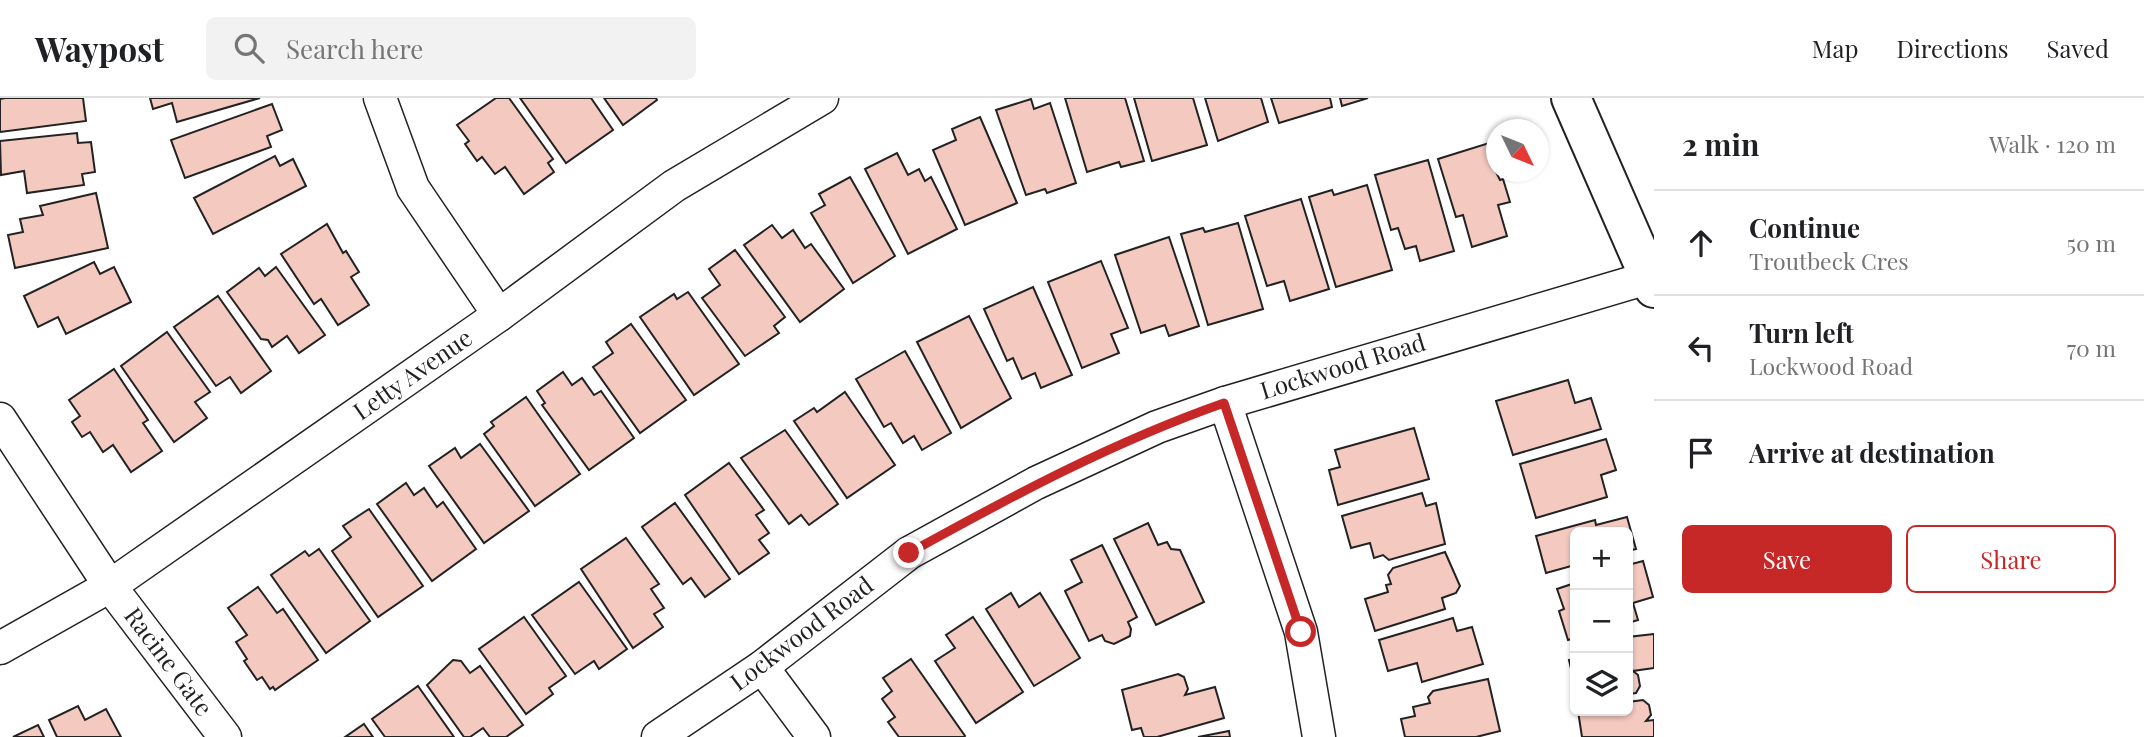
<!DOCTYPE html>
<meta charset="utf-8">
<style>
body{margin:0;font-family:"Playfair Display",serif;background:#f2f2f2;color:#202124}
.controls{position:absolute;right:21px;bottom:21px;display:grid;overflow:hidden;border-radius:10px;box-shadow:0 2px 5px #0004}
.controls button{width:63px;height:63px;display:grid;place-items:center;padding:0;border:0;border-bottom:2px solid #e0e0e0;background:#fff;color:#202124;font:35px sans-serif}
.compass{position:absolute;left:1486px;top:21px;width:63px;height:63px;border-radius:50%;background:#fff;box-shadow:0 2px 5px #0004;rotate:133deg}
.stop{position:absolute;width:21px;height:21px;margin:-16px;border:5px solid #c62828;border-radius:50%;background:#fff}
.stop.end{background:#c62828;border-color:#fff;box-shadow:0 2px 7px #0008}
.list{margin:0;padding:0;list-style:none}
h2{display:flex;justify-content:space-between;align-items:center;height:91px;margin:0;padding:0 28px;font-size:30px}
h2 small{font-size:23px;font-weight:400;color:#757577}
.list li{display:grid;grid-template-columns:46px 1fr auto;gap:21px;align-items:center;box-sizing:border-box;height:105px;padding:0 28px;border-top:2px solid #e0e0e0}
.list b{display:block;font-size:26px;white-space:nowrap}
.list p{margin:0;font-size:23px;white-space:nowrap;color:#757577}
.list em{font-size:23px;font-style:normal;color:#757577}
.actions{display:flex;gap:14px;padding:21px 28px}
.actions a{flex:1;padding:16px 0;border:2px solid #c62828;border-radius:10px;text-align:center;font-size:24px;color:#c62828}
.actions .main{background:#c62828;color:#fff}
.icon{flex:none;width:38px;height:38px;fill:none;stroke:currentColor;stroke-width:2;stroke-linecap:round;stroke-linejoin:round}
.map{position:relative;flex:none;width:1654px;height:639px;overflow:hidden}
header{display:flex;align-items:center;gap:42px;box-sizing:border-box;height:98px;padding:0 35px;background:#fff;border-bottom:2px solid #e0e0e0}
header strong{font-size:33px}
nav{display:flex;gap:38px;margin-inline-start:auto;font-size:24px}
.search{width:490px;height:63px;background:#f2f2f2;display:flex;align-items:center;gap:18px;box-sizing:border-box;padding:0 24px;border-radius:10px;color:#757577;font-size:26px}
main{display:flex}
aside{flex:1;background:#fff}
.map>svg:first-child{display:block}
.building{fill:#f3c9c0;stroke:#222;stroke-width:2}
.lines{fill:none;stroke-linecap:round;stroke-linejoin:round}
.street-casing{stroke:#222;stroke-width:35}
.secondary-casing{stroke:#222;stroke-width:42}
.street{stroke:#fff;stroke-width:32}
.secondary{stroke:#fff;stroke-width:38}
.route{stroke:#c62828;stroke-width:9}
.labels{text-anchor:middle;stroke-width:5;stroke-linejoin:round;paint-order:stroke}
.street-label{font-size:24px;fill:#222;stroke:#fff}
</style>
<header>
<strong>Waypost</strong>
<div class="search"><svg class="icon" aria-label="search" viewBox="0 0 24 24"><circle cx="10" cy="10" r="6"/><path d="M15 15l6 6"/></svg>Search here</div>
<nav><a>Map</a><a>Directions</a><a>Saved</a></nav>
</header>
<main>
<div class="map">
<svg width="1654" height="639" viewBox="0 0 1654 639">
<rect width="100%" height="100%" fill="#fff"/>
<g class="building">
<path d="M5,0H83L86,23L0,34V1Z"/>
<path d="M150,0H260L177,24L172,5L153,11Z"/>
<path d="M496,0H509L553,61L548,65L554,74L524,96L505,69L495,76L482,59L477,63L465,46L469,43L457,27Z"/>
<path d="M520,0H591L613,32L566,65Z"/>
<path d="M604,0H656L657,2L623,27Z"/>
<path d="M1065,0H1125L1144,63L1121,69L1119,64L1087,74Z"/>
<path d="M1134,0H1193L1207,47L1152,63Z"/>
<path d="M1205,0H1261L1268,24L1218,43Z"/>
<path d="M1271,0H1330L1332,9L1279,25Z"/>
<path d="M1340,0H1368L1342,8Z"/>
<path d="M1031,1L1034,11L1050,5L1076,85L1047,95L1045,91L1026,97L996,12Z"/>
<path d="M272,6L282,32L267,38L271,49L185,80L171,42Z"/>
<path d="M980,19L1017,105L965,127L933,52L956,42L952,31Z"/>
<path d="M77,35L78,45L91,44L95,74L82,76L84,87L27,95L24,73L1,77L0,43Z"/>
<path d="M1489,45L1493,48L1496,74L1500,82L1503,81L1510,104L1498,107L1507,138L1472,149L1463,117L1456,119L1438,61Z"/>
<path d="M897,55L908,77L919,71L925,83L931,79L957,131L908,156L865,71Z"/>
<path d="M275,58L280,68L293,61L306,88L213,136L194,100Z"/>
<path d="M1428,62L1454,153L1420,163L1416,148L1405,151L1398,130L1391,132L1375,77Z"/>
<path d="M850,79L895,158L853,185L811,115L825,107L819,96Z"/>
<path d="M1367,87L1392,172L1336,189L1309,99L1332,92L1334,97Z"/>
<path d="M96,95L108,150L15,170L8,137L23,134L20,121L43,117L40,108Z"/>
<path d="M1301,101L1329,191L1290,203L1284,183L1267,188L1245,118Z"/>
<path d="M1238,125L1263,211L1208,227L1181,136L1203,130L1205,134Z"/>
<path d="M327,126L343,155L346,153L359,174L351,179L369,207L338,227L321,201L314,206L281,156Z"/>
<path d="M772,127L782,140L793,132L805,150L811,146L844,191L800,224L744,147Z"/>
<path d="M1169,139L1199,228L1169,238L1165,227L1141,235L1115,157Z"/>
<path d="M735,152L785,219L774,228L779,235L745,258L702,200L720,187L709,171Z"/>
<path d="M1101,163L1128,230L1111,236L1119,255L1082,270L1048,184Z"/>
<path d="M94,164L100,176L114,169L131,204L66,236L58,219L38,229L24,198Z"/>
<path d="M276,169L325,237L299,255L287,238L272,249L268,242L261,241L227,194L259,170L265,178Z"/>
<path d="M1033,189L1072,277L1041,290L1035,275L1022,281L1013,260L1007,263L984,211Z"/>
<path d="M688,194L739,266L694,297L640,219L674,196L677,201Z"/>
<path d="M218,198L271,273L241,295L230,279L216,288L174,229Z"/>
<path d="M969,218L1011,300L961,330L917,244Z"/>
<path d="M631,226L686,302L640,335L593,269L613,255L606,244Z"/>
<path d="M167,234L210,294L195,304L207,320L174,344L121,268Z"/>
<path d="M905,253L951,335L922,352L914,338L903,345L891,325L884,329L856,281Z"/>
<path d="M114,271L148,322L143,325L162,353L131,374L113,347L103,354L90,334L82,339L72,324L80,318L69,302Z"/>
<path d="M563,274L572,287L582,280L594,297L601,293L634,340L589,372L542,307L545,305L537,293Z"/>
<path d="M1568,282L1575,305L1591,300L1601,331L1513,357L1496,303Z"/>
<path d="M845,294L895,367L847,400L794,323L814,310L817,314Z"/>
<path d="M526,299L580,376L535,408L484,336L494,328L491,324Z"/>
<path d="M1414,330L1429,381L1338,407L1329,372L1340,369L1335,352Z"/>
<path d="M785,332L838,406L809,427L801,417L789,426L741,360Z"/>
<path d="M1606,341L1616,372L1601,377L1607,399L1536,420L1520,366Z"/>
<path d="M480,346L529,413L484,445L429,368L455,350L461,360Z"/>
<path d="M729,365L764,412L756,417L769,435L759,442L769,455L739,476L685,397Z"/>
<path d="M406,385L414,397L424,390L437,409L443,404L476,451L432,483L377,406Z"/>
<path d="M1422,395L1426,408L1436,405L1445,446L1389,462L1383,457L1374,460L1370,445L1351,450L1342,418Z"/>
<path d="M675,405L730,481L705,499L691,480L683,486L642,429Z"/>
<path d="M369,411L423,488L378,519L332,453L351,439L343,428Z"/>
<path d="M1627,419L1636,451L1628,453V434H1575V467L1546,475L1536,438L1595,422L1596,427Z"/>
<path d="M1148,425L1158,447L1167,444L1171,451L1180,452L1204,504L1156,527L1114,441Z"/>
<path d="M626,440L659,486L651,491L664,510L654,516L663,529L633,550L581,471Z"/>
<path d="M1102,447L1137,519L1128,524L1131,531L1130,538L1114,546L1105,543L1102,537L1089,543L1065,493L1082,484L1071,462Z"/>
<path d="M319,451L370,523L326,555L271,477L305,453L309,458Z"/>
<path d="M1445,454L1460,488L1456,495L1442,500L1445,511L1375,533L1365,501L1388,494L1386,487L1391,486L1388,477L1393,470Z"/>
<path d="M1643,463L1653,499L1633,505L1638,522L1628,525V467Z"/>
<path d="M579,484L627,551L599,571L594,563L575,576L532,517Z"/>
<path d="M1575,485V540L1568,542L1559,513L1564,511L1557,491Z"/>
<path d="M258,489L277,515L283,511L318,562L275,592L273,589L270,591L262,579L257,582L244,563L247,561L236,544L247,537L228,510Z"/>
<path d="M1011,495L1019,509L1040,495L1080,560L1034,588L986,511Z"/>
<path d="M524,519L566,578L549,590L553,596L526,616L479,551Z"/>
<path d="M973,519L1023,594L976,625L935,563L955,550L946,537Z"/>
<path d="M1453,520L1457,533L1472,529L1483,566L1422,584L1417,565L1388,573L1379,542Z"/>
<path d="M1654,536V570L1633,573L1638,577L1640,588L1636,595L1628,596V539Z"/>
<path d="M911,561L965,638L964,639H899L888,624L895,619L882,601L892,593L883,580Z"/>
<path d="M1575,561V588L1569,562Z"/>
<path d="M453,562L461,563L470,575L480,568L523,627L506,639H490L483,630L470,639H464L427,587Z"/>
<path d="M1178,576L1184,579L1188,591L1185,597L1215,589L1224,620L1157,639H1144L1141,630L1132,632L1122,592Z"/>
<path d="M1488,581L1500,633L1476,639H1405L1401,621L1415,618L1413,609L1430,605L1428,599L1433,593Z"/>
<path d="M418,588L454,639H385L372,621Z"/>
<path d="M1643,602L1649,607L1651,617L1646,623L1654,622V639H1582L1578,613H1628V604Z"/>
<path d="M78,608L85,622L106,611L121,639H57L49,622Z"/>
<path d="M364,626L373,639H345Z"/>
<path d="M38,627L44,639H13Z"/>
<path d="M1229,633L1230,639H1198Z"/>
</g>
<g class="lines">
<g class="street-casing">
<g id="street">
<path d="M380,0L413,90L499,217"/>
<path d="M1225,305L1301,534L1319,639"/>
<path d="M0,321L110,488L225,639"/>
<path d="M0,550L110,488L499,217L674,88L822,0"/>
<path d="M762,569L814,639"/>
<path d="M658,639L762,569L909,455L1036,385L1157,329L1225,305L1654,178"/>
</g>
</g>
<g class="secondary-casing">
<path id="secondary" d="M1571,0L1654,190"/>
</g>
<use href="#street" class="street"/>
<use href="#secondary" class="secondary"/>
</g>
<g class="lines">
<path class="route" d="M909,455C1012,398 1113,344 1224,305L1301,534"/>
</g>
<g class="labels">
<g class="street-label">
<text transform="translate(1343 269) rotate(-17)" y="8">Lockwood Road</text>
<text transform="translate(413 277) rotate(-35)" y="8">Letty Avenue</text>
<text transform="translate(802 536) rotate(-37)" y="8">Lockwood Road</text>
<text transform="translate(168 564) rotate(53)" y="8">Racine Gate</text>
</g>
</g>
</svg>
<div class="controls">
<button>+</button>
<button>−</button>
<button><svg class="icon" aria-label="layers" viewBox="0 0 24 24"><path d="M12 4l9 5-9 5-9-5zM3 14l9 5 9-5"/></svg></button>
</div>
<svg class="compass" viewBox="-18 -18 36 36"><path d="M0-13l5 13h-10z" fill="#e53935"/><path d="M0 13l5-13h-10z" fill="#757577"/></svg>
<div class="stop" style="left:1301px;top:534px"></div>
<div class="stop end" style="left:909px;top:455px"></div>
</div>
<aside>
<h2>2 min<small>Walk · 120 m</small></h2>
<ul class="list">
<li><svg class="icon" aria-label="ahead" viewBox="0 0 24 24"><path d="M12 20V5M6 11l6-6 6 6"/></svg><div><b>Continue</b><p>Troutbeck Cres</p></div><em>50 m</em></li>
<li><svg class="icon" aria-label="left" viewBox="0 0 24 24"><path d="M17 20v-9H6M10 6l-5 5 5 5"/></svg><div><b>Turn left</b><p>Lockwood Road</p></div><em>70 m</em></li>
<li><svg class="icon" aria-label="arrive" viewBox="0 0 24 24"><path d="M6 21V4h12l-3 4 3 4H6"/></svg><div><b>Arrive at destination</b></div></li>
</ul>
<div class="actions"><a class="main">Save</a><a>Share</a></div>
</aside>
</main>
